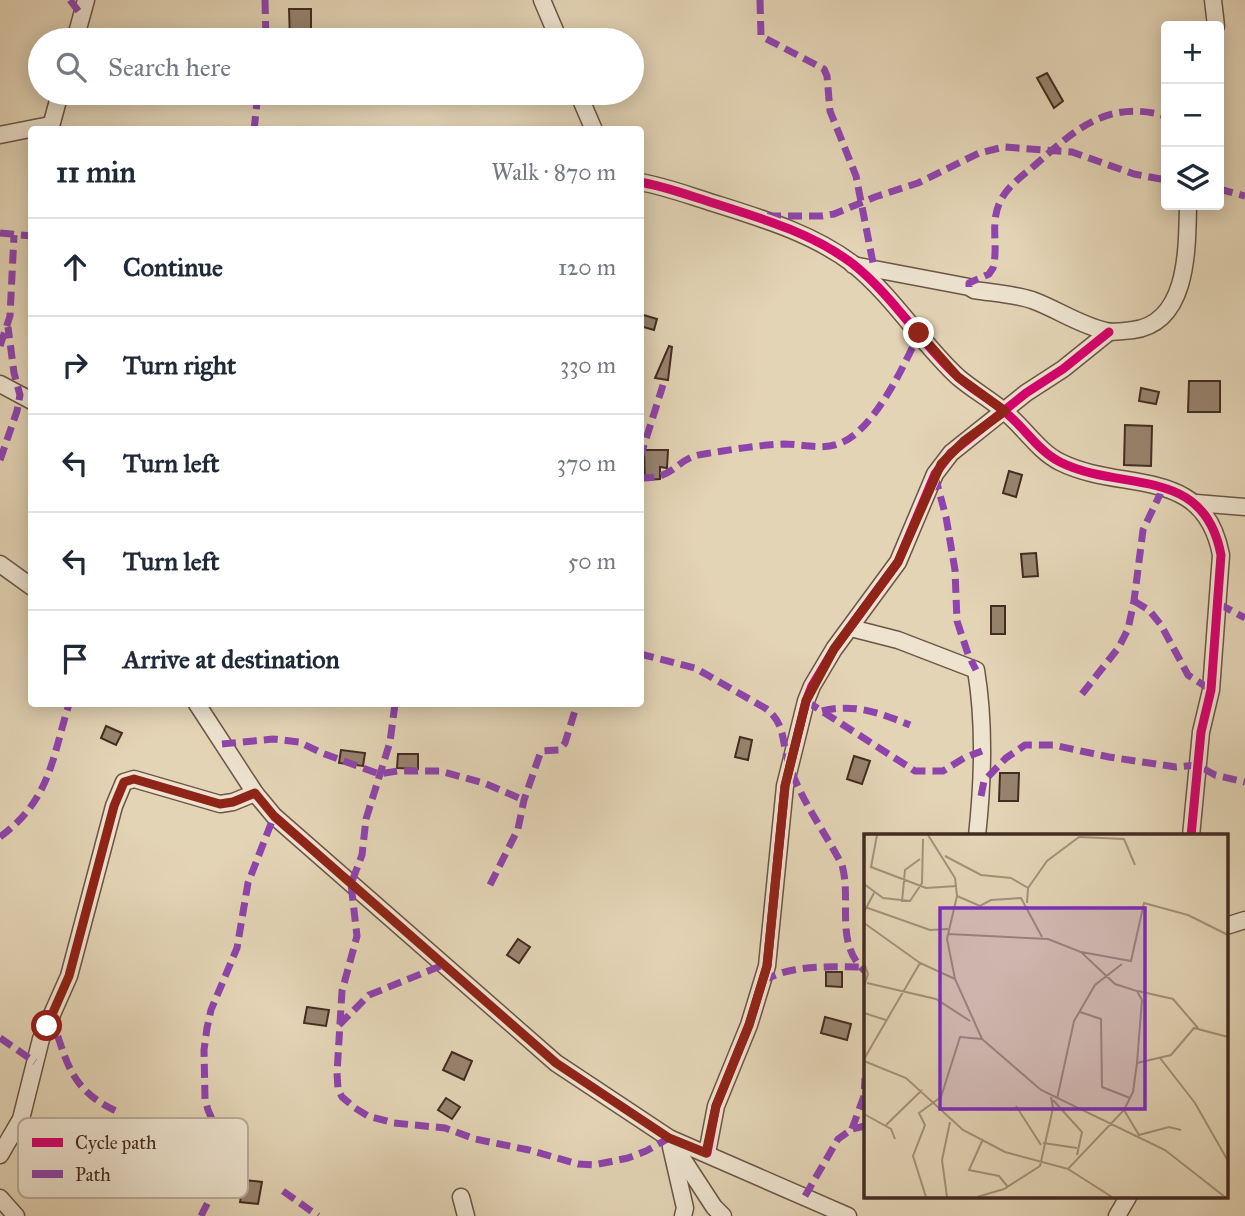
<!DOCTYPE html>
<meta charset="utf-8">
<style>
body{margin:0;font-family:"IM FELL Great Primer",serif;background:#f2f2f3;color:#1f2937}
.controls{position:absolute;right:21px;top:21px;display:grid;overflow:hidden;border-radius:7px;box-shadow:0 4px 18px #0003}
.controls button{width:63px;height:63px;display:grid;place-items:center;padding:0;border:0;border-bottom:2px solid #e0e1e3;background:#fff;color:#1f2937;font:35px sans-serif}
.stop{position:absolute;width:21px;height:21px;margin:-16px;border:5px solid #8f2418;border-radius:50%;background:#fff}
.stop.end{background:#8f2418;border-color:#fff;box-shadow:0 2px 7px #0008}
.list{margin:0;padding:0;list-style:none}
h2{display:flex;justify-content:space-between;align-items:center;height:91px;margin:0;padding:0 28px;font-size:30px}
h2 small{font-size:23px;font-weight:400;color:#747a83}
.list li{display:grid;grid-template-columns:46px 1fr auto;gap:21px;align-items:center;box-sizing:border-box;height:98px;padding:0 28px;border-top:2px solid #e0e1e3}
.list b{display:block;font-size:26px;white-space:nowrap}
.list em{font-size:23px;font-style:normal;color:#747a83}
.icon{flex:none;width:38px;height:38px;fill:none;stroke:currentColor;stroke-width:2;stroke-linecap:round;stroke-linejoin:round}
.map{position:relative;flex:none;width:1245px;height:1216px;overflow:hidden}
.search{position:absolute;background:#fff;box-shadow:0 4px 18px #0003;left:28px;top:28px;width:616px;height:77px;display:flex;align-items:center;gap:18px;box-sizing:border-box;padding:0 24px;border-radius:38px;color:#747a83;font-size:26px}
.panel{position:absolute;background:#fff;box-shadow:0 4px 18px #0003;left:28px;top:126px;width:616px;height:581px;border-radius:7px}
.map>svg:first-child{display:block}
.building{fill:#97836e;stroke:#442b22;stroke-width:2}
.lines{fill:none;stroke-linecap:round;stroke-linejoin:round}
.street-casing{stroke:#6c5547;stroke-width:19}
.street{stroke:#ede3cf;stroke-width:16}
.quiet{stroke:#8e44ad;stroke-width:7;stroke-dasharray:14 7;stroke-linecap:butt}
.cycleway-casing{stroke:#ede3cf;stroke-width:13}
.cycleway{stroke:#d6006c;stroke-width:9}
.route{stroke:#8f2418;stroke-width:9}
.inset-road{fill:none;stroke:#a3907a;stroke-width:2}
.view{fill:#7b2cbf;fill-opacity:0.15;stroke:#7b2cbf;stroke-width:3.5}
.inset-edge{fill:none;stroke:#442b22;stroke-width:3.5}
.key{fill:#ede3cf;stroke:#baac9b;stroke-width:2}
.key-label{font-size:19px;fill:#442b22}
</style>
<div class="map">
<svg width="1245" height="1216" viewBox="0 0 1245 1216">
<rect width="100%" height="100%" fill="#e3d4b5"/>
<filter id="stains"><feTurbulence type="fractalNoise" baseFrequency=".00286" numOctaves="4"/><feColorMatrix values="0 0 0 0 .2 0 0 0 0 .09 0 0 0 0 .02 0 0 0 .5 -.17"/></filter>
<radialGradient id="worn" r=".72"><stop offset=".6" stop-color="#630" stop-opacity="0"/><stop offset="1" stop-color="#630" stop-opacity=".3"/></radialGradient>
<g class="building">
<path d="M289,9H311V39H290Z"/>
<path d="M1047,73L1063,101L1054,108L1037,78Z"/>
<path d="M640,314L657,319L654,330L640,326Z"/>
<path d="M669,346L672,347L668,380L655,378Z"/>
<path d="M1189,381H1220V412H1188Z"/>
<path d="M1141,388L1159,392L1156,404L1139,401Z"/>
<path d="M1125,425L1152,426L1151,466L1124,465Z"/>
<path d="M644,450H668L667,468L660,467V479L645,480Z"/>
<path d="M1009,471L1022,475L1016,497L1003,493Z"/>
<path d="M1036,553L1038,576L1023,577L1021,554Z"/>
<rect x="991" y="606" width="14" height="28"/>
<path d="M106,726L122,733L116,745L101,738Z"/>
<path d="M740,737L752,740L748,760L735,757Z"/>
<path d="M341,750L365,753L363,766L339,763Z"/>
<path d="M398,754H418V769L397,768Z"/>
<path d="M854,756L870,761L862,784L847,779Z"/>
<path d="M1000,773H1019L1018,801H999Z"/>
<path d="M518,939L530,947L519,963L507,955Z"/>
<path d="M826,972H842V987L826,986Z"/>
<path d="M307,1007L329,1010L326,1026L304,1023Z"/>
<path d="M825,1017L851,1024L847,1040L821,1033Z"/>
<path d="M452,1052L472,1061L464,1080L443,1070Z"/>
<path d="M446,1098L460,1107L452,1119L438,1110Z"/>
<path d="M244,1180L262,1182L258,1204L240,1202Z"/>
</g>
<g class="lines">
<g class="street-casing">
<g id="street">
<path d="M542,0L559,40"/>
<path d="M1213,0L1216,26"/>
<path d="M75,40L86,0"/>
<path d="M578,93L594,130"/>
<path d="M50,130L60,93"/>
<path d="M0,135L50,125"/>
<path d="M640,182C663,186 685,194 707,201C757,217 811,232 853,264C893,296 921,343 958,377C973,390 990,399 1005,412C1024,427 1038,451 1060,462C1122,493 1204,464 1221,555L1211,690L1201,732L1191,836"/>
<path d="M853,265L969,287L974,290C993,293 1013,294 1032,300C1057,309 1079,325 1106,331C1114,333 1124,331 1133,330C1189,323 1187,247 1188,205"/>
<path d="M0,384L32,401"/>
<path d="M1196,503L1245,507"/>
<path d="M0,564L32,587"/>
<path d="M851,628L898,640L976,670C985,724 983,781 977,836"/>
<path d="M197,704L255,793L274,816L556,1063L669,1138L848,1216"/>
<path d="M1226,926L1245,920"/>
<path d="M669,1138L714,1207L723,1216"/>
<path d="M671,1147L685,1208L683,1216"/>
<path d="M707,1153L716,1106L749,1025L767,966L785,786L806,701L812,686L834,649L898,562L935,474L951,453L1026,393L1063,369L1109,332"/>
<path d="M0,1155L21,1119L41,1039L69,976L114,806L124,782L134,779L220,804L233,802L255,793"/>
<path d="M461,1197L466,1216"/>
<path d="M0,1198L16,1216"/>
<path d="M1117,1216L1128,1197"/>
</g>
</g>
<use href="#street" class="street"/>
<g class="quiet">
<path d="M70,0L82,16"/>
<path d="M265,0L266,40"/>
<path d="M760,0L761,36L824,69L827,76L830,111L856,176L874,268"/>
<path d="M254,130L258,93"/>
<path d="M1219,189L1245,196"/>
<path d="M767,216H821L834,214L875,197L918,183L979,153L1004,147L1072,152L1134,174L1166,180"/>
<path d="M0,233L32,236"/>
<path d="M969,287V283L989,274L993,268C999,245 989,222 1001,200C1008,186 1022,176 1034,166C1075,130 1107,99 1166,116"/>
<path d="M0,346L10,316L14,235"/>
<path d="M640,458L663,385"/>
<path d="M0,460L17,411L20,395L14,373L8,327"/>
<path d="M935,476L946,517L955,570L957,621L968,654L976,670"/>
<path d="M640,478C678,479 674,458 704,454C730,450 757,445 784,444C801,444 821,450 838,444C873,433 905,364 919,333"/>
<path d="M1134,601L1149,610L1161,625L1188,675L1211,690"/>
<path d="M1219,604L1245,618"/>
<path d="M640,654L695,668L765,708C787,723 781,745 790,767C802,802 825,832 842,865C852,900 834,944 865,971"/>
<path d="M1082,694L1119,647L1128,629L1134,601L1143,530L1163,488"/>
<path d="M806,701L915,771H943L964,758L982,751"/>
<path d="M395,704L390,742L366,819L362,855L351,884L357,936L342,991L337,1073L338,1089L342,1097L355,1108L368,1116L394,1123L445,1128L475,1139L529,1150L578,1164L594,1165L628,1158L646,1151L669,1138"/>
<path d="M822,711C854,703 880,713 910,725"/>
<path d="M222,744L273,739L299,742L322,753L379,774L398,771H440L484,783L524,800"/>
<path d="M981,796L984,781L1006,758L1025,745H1053L1109,757L1176,767L1197,765L1215,775L1245,782"/>
<path d="M0,837C51,799 52,758 69,704"/>
<path d="M490,885L518,829L524,800L540,754L542,751L559,750L565,743L577,704"/>
<path d="M763,981C792,964 828,967 861,967"/>
<path d="M51,1016C67,1061 69,1089 116,1111"/>
<path d="M339,1025L369,995L443,965"/>
<path d="M0,1038L35,1062"/>
<path d="M852,1129L864,1096L865,1078"/>
<path d="M283,1191L318,1216"/>
<path d="M805,1196L838,1139L852,1129L865,1126"/>
<path d="M201,1216L219,1180L225,1156L224,1146L208,1110L205,1099L204,1050L207,1028L211,1010L237,948L248,883L274,816"/>
</g>
<g class="cycleway-casing">
<g id="cycleway">
<path d="M640,182C663,186 685,194 707,201C757,217 811,232 853,264C893,296 921,343 958,377C973,390 990,399 1005,412C1024,427 1038,451 1060,462C1122,493 1204,464 1221,555L1211,690L1201,732L1191,836"/>
<path d="M707,1153L716,1106L749,1025L767,966L785,786L806,701L812,686L834,649L898,562L935,474L951,453L1026,393L1063,369L1109,332"/>
</g>
</g>
<use href="#cycleway" class="cycleway"/>
</g>
<g class="lines">
<path class="route" d="M47,1026L69,976L114,806L124,782L134,779L220,804L233,802L255,793L274,816L556,1063L669,1138L706,1153L716,1106L749,1025L767,966L785,786L806,701L834,649L898,562L941,464L964,441L1005,411L958,377L919,333"/>
</g>
<g transform="translate(864 834)">
<rect width="364" height="364" fill="#e3d4b5"/>
<path class="inset-road" d="M13,1L7,33L62,54L93,52M64,1L91,44L93,62L83,105L91,145L118,205L177,256L301,316L361,363M81,22L117,41L147,44L164,54M0,50L19,64L46,67L58,49L59,5M93,62L116,72L127,66L157,64L178,103M38,68L41,36L56,25M163,69L164,54L183,27L215,3L260,5L271,31M1,73L66,96L84,95M0,78L10,59M0,89L56,129L91,145M217,118L267,127L280,69L324,81L364,101M0,129L4,140L0,152M3,149L72,165L106,187M274,157L309,165L334,194M216,178L237,185L238,253L266,264M0,179L22,186M296,224L331,269L364,327M0,225L56,129M0,227L42,244L99,296L141,318L204,335L260,276L269,258L273,229L278,166L273,157L251,150L217,118L184,105L84,100M273,229L307,221L330,194L364,203M193,265L210,187L231,151L258,130M189,266L218,298L213,321M152,272L177,311M260,276L275,301L305,293L317,296M0,280L27,295L31,305M22,291L58,256M119,305L105,336L135,342L144,353M179,309L213,314M204,335L248,363M62,363L49,322L61,291L55,279L77,263L96,203L118,205M83,363L78,326L86,288M113,363L140,355L176,332L189,274L187,263"/>
<path class="view" d="M76,74H281V275H76Z"/>
<rect width="364" height="364" class="inset-edge"/>
</g>
<rect x="18" y="1118" width="230" height="80" rx="10" class="key"/>
<rect x="32" y="1138" width="31" height="9" fill="#d6006c"/>
<rect x="32" y="1170" width="31" height="8" fill="#8e44ad"/>
<g class="key-label">
<text x="75" y="1149">Cycle path</text>
<text x="75" y="1181">Path</text>
</g>
<rect width="100%" height="100%" filter="url(#stains)"/>
<rect width="100%" height="100%" fill="url(#worn)"/>
</svg>
<div class="controls">
<button>+</button>
<button>−</button>
<button><svg class="icon" aria-label="layers" viewBox="0 0 24 24"><path d="M12 4l9 5-9 5-9-5zM3 14l9 5 9-5"/></svg></button>
</div>
<div class="stop" style="left:47px;top:1026px"></div>
<div class="stop end" style="left:919px;top:333px"></div>
<div class="search"><svg class="icon" aria-label="search" viewBox="0 0 24 24"><circle cx="10" cy="10" r="6"/><path d="M15 15l6 6"/></svg>Search here</div>
<section class="panel">
<h2>11 min<small>Walk · 870 m</small></h2>
<ul class="list">
<li><svg class="icon" aria-label="ahead" viewBox="0 0 24 24"><path d="M12 20V5M6 11l6-6 6 6"/></svg><div><b>Continue</b></div><em>120 m</em></li>
<li><svg class="icon" aria-label="right" viewBox="0 0 24 24"><path d="M7 20v-9h11M14 6l5 5-5 5"/></svg><div><b>Turn right</b></div><em>330 m</em></li>
<li><svg class="icon" aria-label="left" viewBox="0 0 24 24"><path d="M17 20v-9H6M10 6l-5 5 5 5"/></svg><div><b>Turn left</b></div><em>370 m</em></li>
<li><svg class="icon" aria-label="left" viewBox="0 0 24 24"><path d="M17 20v-9H6M10 6l-5 5 5 5"/></svg><div><b>Turn left</b></div><em>50 m</em></li>
<li><svg class="icon" aria-label="arrive" viewBox="0 0 24 24"><path d="M6 21V4h12l-3 4 3 4H6"/></svg><div><b>Arrive at destination</b></div></li>
</ul>
</section>
</div>
